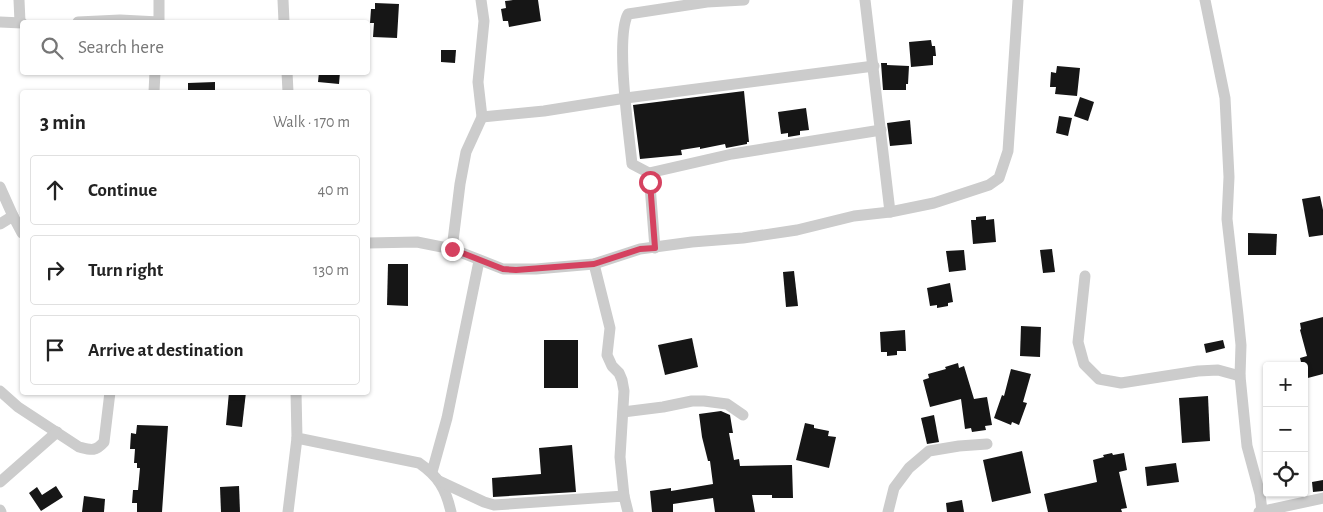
<!DOCTYPE html>
<meta charset="utf-8">
<style>
body{margin:0;font-family:"Alegreya Sans",sans-serif;background:#f2f2f2;color:#222}
.controls{position:absolute;right:15px;bottom:15px;display:grid;overflow:hidden;border-radius:5px;box-shadow:0 1px 4px #0004}
.controls button{width:45px;height:45px;display:grid;place-items:center;padding:0;border:0;border-bottom:1px solid #e0e0e0;background:#fff;color:#222;font:25px sans-serif}
.stop{position:absolute;width:15px;height:15px;margin:-11px;border:4px solid #d54260;border-radius:50%;background:#fff}
.stop.end{background:#d54260;border-color:#fff;box-shadow:0 1px 5px #0008}
.list{margin:0;padding:0;list-style:none}
h2{display:flex;justify-content:space-between;align-items:center;height:65px;margin:0;padding:0 20px;font-size:21px}
h2 small{font-size:16px;font-weight:400;color:#767676}
.list li{display:grid;grid-template-columns:32px 1fr auto;gap:15px;align-items:center;box-sizing:border-box;height:70px;margin:0 10px 10px;padding:0 10px;border:1px solid #e0e0e0;border-radius:5px}
.list b{display:block;font-size:19px;white-space:nowrap}
.list em{font-size:16px;font-style:normal;color:#767676}
.icon{flex:none;width:28px;height:28px;fill:none;stroke:currentColor;stroke-width:2;stroke-linecap:round;stroke-linejoin:round}
.map{position:relative;flex:none;width:1323px;height:512px;overflow:hidden}
.search{position:absolute;background:#fff;box-shadow:0 1px 4px #0004;left:20px;top:20px;width:350px;height:55px;display:flex;align-items:center;gap:12px;box-sizing:border-box;padding:0 18px;border-radius:5px;color:#767676;font-size:19px}
.panel{position:absolute;background:#fff;box-shadow:0 1px 4px #0004;left:20px;top:90px;width:350px;height:305px;border-radius:5px}
.map>svg:first-child{display:block}
.building{fill:#161616}
.lines{fill:none;stroke-linecap:round;stroke-linejoin:round}
.minor{stroke:#ccc;stroke-width:11}
.route{stroke:#d54260;stroke-width:6}
</style>
<div class="map">
<svg width="1323" height="512" viewBox="0 0 1323 512">
<rect width="100%" height="100%" fill="#fff"/>
<g class="building">
<path d="M513,0H538L541,21L509,27L508,21H503L501,9L506,8L505,1Z"/>
<path d="M375,3L399,4L397,38L373,37L374,23H370L371,9H375Z"/>
<path d="M931,40L932,46H935L936,56H933V65L911,67L909,42Z"/>
<path d="M441,50H456L455,63L441,62Z"/>
<path d="M881,63H887V65L909,66L908,84H906V90H883Z"/>
<path d="M1057,66L1080,68L1077,96L1055,94L1056,87H1050L1051,72L1056,73Z"/>
<path d="M319,72H340L339,84L318,82Z"/>
<path d="M215,82V92H188V83Z"/>
<path d="M744,91L749,142H747V144L726,148L725,144L700,149V147L681,150L682,155L640,159L633,105Z"/>
<path d="M1080,97L1094,102L1088,121L1074,116Z"/>
<path d="M806,108L809,130L800,131V135L788,137V133L781,134L778,112Z"/>
<path d="M1059,116L1072,118L1068,136L1056,133Z"/>
<path d="M910,120L912,144L890,146L887,123Z"/>
<path d="M1320,196L1323,210V235L1309,237L1302,199Z"/>
<path d="M986,216V220L994,219L996,242L973,244L971,220H976V217Z"/>
<path d="M1248,233L1277,234L1276,255H1248Z"/>
<path d="M1052,249L1055,272L1043,273L1040,250Z"/>
<path d="M964,250L966,270L949,272L946,251Z"/>
<path d="M388,264H408V306L387,305Z"/>
<path d="M794,271L798,306L786,307L783,272Z"/>
<path d="M950,283L953,302L948,303V306L937,308V305L930,306L927,288Z"/>
<path d="M1323,317V374L1304,379V366H1302L1300,358L1307,356L1300,330L1301,329L1300,323Z"/>
<path d="M1021,326L1041,327L1040,357L1020,356Z"/>
<path d="M905,330L906,351H897V355L887,356V352H881L880,332Z"/>
<path d="M692,338L698,367L665,375L658,345Z"/>
<rect x="544" y="340" width="34" height="48"/>
<path d="M1223,340L1225,348L1206,353L1204,344Z"/>
<path d="M958,363L959,368L964,366L974,399L987,397L992,425L985,426L986,430L972,432L971,428L965,429L961,399L930,407L923,380L929,378L928,374L946,369L945,367Z"/>
<path d="M1011,369L1031,374L1023,402L1027,403L1019,425L1012,422L1011,425L994,418L1002,395L1004,396Z"/>
<path d="M229,392H246L242,427L226,425Z"/>
<path d="M1208,396L1210,441L1182,443L1179,398Z"/>
<path d="M721,411L730,415L733,433H729L734,460L739,459L740,466L792,465L793,498H772V495H752L755,512H715L713,498L673,504V512H652L650,491L671,488V491L713,484L710,461H708L702,437L699,414Z"/>
<path d="M934,415L939,442L927,444L921,418Z"/>
<path d="M805,423L814,425V428L829,431L828,436L836,437L829,468L796,460Z"/>
<path d="M137,425L168,426L162,512H137V503H132L133,490H138L140,468H137V463H134L135,449H130L131,433L136,434Z"/>
<path d="M572,445L576,492L493,497L492,478L541,474L539,448Z"/>
<path d="M1022,451L1031,493L992,502L983,460Z"/>
<path d="M1112,453L1113,455L1124,453L1127,470L1119,472L1127,508L1121,509L1122,512H1048L1044,494L1097,482L1093,460L1104,457L1103,455Z"/>
<path d="M1176,463L1179,482L1147,486L1145,467Z"/>
<path d="M1323,480V491L1313,492L1312,482Z"/>
<path d="M56,486L63,497L41,511L29,493L37,487L42,495Z"/>
<path d="M239,486L240,512H221L220,487Z"/>
<path d="M84,496L105,499L104,512H82Z"/>
<path d="M962,500L964,512H947L946,503Z"/>
</g>
<g class="lines">
<g class="minor">
<path d="M19,0L20,22"/>
<path d="M283,0L284,22"/>
<path d="M865,0L890,212"/>
<path d="M1205,0L1225,98L1229,177L1227,219L1238,315L1241,345L1240,376L1247,446L1260,494L1262,511"/>
<path d="M0,22L22,23"/>
<path d="M78,22L120,20L159,22V0"/>
<path d="M287,72L288,92"/>
<path d="M154,92L155,72"/>
<path d="M482,117L544,111L626,98L874,66"/>
<path d="M649,173L632,164C629,133 615,38 628,14L635,13L707,2L744,0"/>
<path d="M0,187L13,216L22,233"/>
<path d="M0,224L13,216"/>
<path d="M368,243L417,242L452,249L503,269H536L594,264L640,249L692,242L743,238L797,230L854,216L890,212L934,203L989,185L999,178L1008,151L1018,0"/>
<path d="M655,248L649,173L732,154L881,130"/>
<path d="M452,249L460,184L466,152L482,117L478,82L484,21L481,0"/>
<path d="M594,264L610,328L607,355L612,366L619,373L622,380L624,391L620,457L624,496"/>
<path d="M1085,276L1078,342L1084,364L1099,379L1121,383L1198,371L1218,370L1240,376"/>
<path d="M0,391L18,407L79,447C91,450 95,452 104,442L110,392"/>
<path d="M296,392L297,438L419,463C438,476 446,489 451,512"/>
<path d="M623,412L663,407L692,401H704L727,404L743,415"/>
<path d="M432,472L447,418L479,261"/>
<path d="M439,481L484,502L494,505L624,496L628,512"/>
<path d="M0,482L57,432"/>
<path d="M0,510L1,512"/>
<path d="M288,512L297,438"/>
<path d="M888,512L894,488L909,468L929,451L959,446L987,444"/>
<path d="M1259,512L1323,498"/>
</g>
</g>
<g class="lines">
<path class="route" d="M452,249L503,269L516,270L594,264L640,249L655,248L650,182"/>
</g>
</svg>
<div class="controls">
<button>+</button>
<button>−</button>
<button><svg class="icon" aria-label="locate" viewBox="0 0 24 24"><circle cx="12" cy="12" r="6"/><path d="M12 2v4M12 18v4M2 12h4M18 12h4"/></svg></button>
</div>
<div class="stop" style="left:650px;top:182px"></div>
<div class="stop end" style="left:452px;top:249px"></div>
<div class="search"><svg class="icon" aria-label="search" viewBox="0 0 24 24"><circle cx="10" cy="10" r="6"/><path d="M15 15l6 6"/></svg>Search here</div>
<section class="panel">
<h2>3 min<small>Walk · 170 m</small></h2>
<ul class="list">
<li><svg class="icon" aria-label="ahead" viewBox="0 0 24 24"><path d="M12 20V5M6 11l6-6 6 6"/></svg><div><b>Continue</b></div><em>40 m</em></li>
<li><svg class="icon" aria-label="right" viewBox="0 0 24 24"><path d="M7 20v-9h11M14 6l5 5-5 5"/></svg><div><b>Turn right</b></div><em>130 m</em></li>
<li><svg class="icon" aria-label="arrive" viewBox="0 0 24 24"><path d="M6 21V4h12l-3 4 3 4H6"/></svg><div><b>Arrive at destination</b></div></li>
</ul>
</section>
</div>
